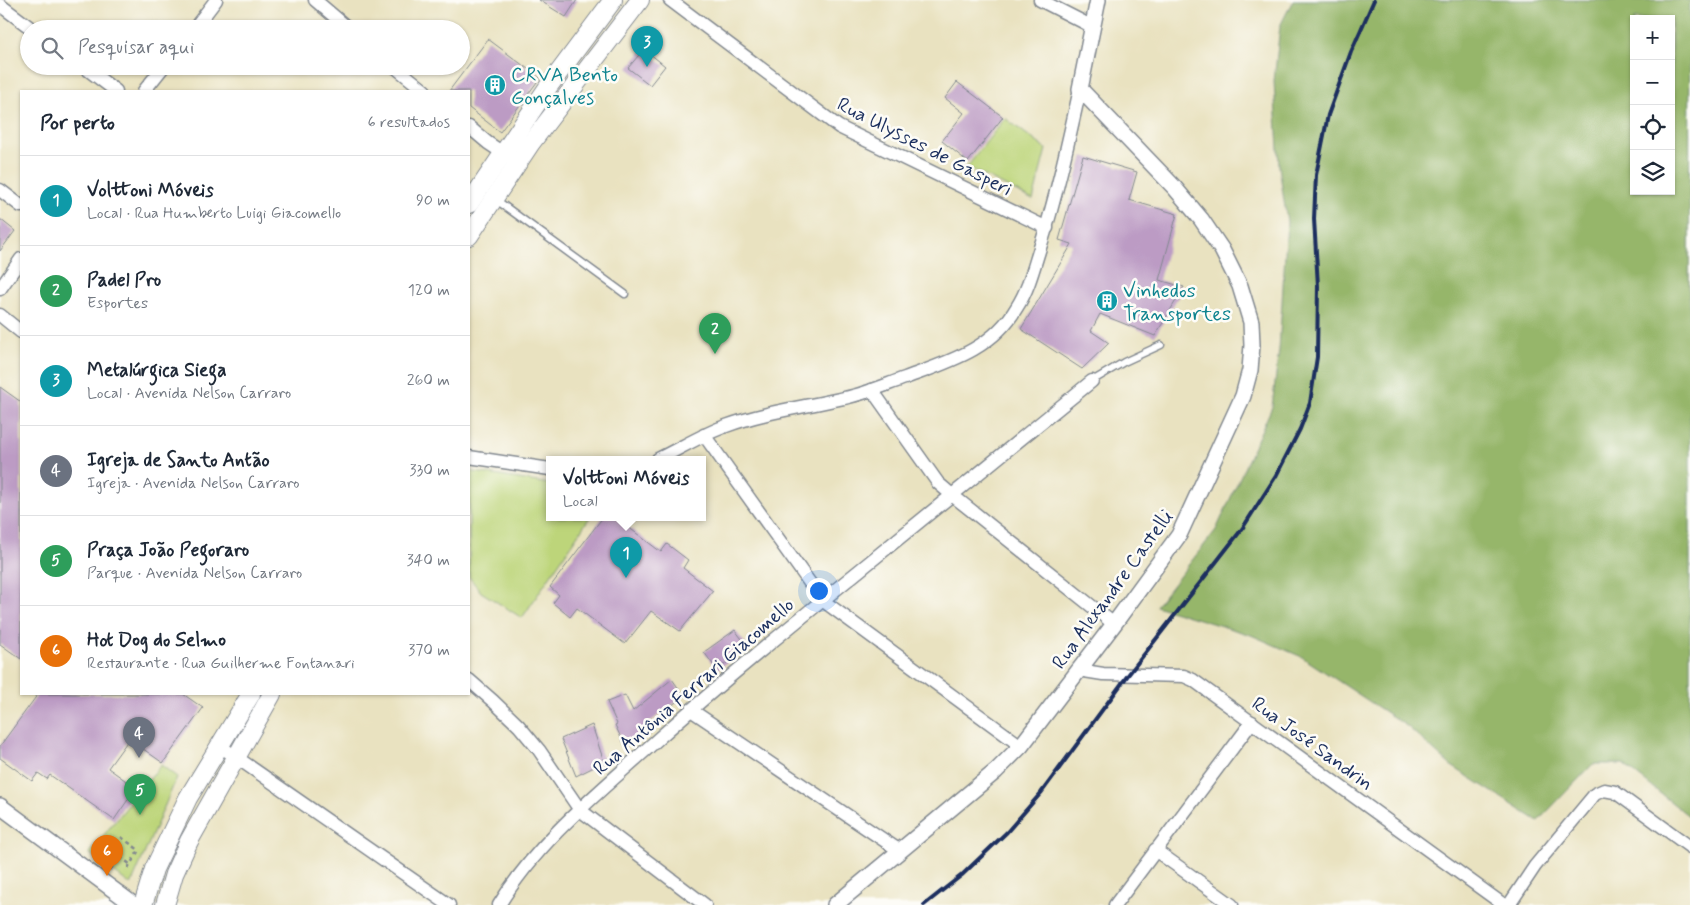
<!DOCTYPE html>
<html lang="pt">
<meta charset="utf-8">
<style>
body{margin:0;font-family:Mynerve,sans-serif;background:#f6f6f7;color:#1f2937}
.controls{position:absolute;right:15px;top:15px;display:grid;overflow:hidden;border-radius:0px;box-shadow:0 1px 4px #0004}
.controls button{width:45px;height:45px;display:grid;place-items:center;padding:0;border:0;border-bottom:1px solid #e0e1e3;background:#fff;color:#1f2937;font:25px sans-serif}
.you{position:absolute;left:818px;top:590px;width:18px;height:18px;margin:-12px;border:4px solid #fff;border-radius:50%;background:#1a73e8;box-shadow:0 0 0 8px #1a73e833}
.badge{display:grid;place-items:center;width:32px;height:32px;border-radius:50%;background:#db2777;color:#fff;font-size:16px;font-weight:700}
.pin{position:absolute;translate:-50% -41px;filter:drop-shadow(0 1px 2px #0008)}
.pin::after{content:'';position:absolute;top:26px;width:18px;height:15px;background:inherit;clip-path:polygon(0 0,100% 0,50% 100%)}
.popup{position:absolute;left:546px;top:456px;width:160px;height:65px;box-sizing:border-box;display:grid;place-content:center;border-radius:0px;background:#fff;filter:drop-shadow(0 1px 4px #0005);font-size:16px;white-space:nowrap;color:#747a83}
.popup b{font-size:19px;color:#1f2937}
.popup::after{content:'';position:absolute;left:50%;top:100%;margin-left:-10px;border:10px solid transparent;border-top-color:#fff}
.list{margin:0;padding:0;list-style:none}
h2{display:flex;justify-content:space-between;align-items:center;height:65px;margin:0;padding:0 20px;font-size:21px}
h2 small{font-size:16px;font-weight:400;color:#747a83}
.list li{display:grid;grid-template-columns:32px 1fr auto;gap:15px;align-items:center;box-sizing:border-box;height:90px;padding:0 20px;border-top:1px solid #e0e1e3}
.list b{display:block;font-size:19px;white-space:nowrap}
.list p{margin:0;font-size:16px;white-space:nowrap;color:#747a83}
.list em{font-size:16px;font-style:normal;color:#747a83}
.icon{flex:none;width:28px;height:28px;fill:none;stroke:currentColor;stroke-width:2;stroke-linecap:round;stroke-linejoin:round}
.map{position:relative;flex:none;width:1690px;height:905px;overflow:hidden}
.search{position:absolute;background:#fff;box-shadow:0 1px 4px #0004;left:20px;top:20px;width:450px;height:55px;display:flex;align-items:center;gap:12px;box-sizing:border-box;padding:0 18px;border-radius:28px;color:#747a83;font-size:19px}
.panel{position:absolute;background:#fff;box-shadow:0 1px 4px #0004;left:20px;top:90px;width:450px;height:605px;border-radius:0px}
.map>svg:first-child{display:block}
.green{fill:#bdd57a;stroke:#6c826c}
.forest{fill:#96b66a;stroke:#587264;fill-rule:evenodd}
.building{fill:#bc9bc4}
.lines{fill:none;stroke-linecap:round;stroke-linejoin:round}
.service-casing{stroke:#82888f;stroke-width:9}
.minor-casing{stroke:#82888f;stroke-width:15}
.tertiary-casing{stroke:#82888f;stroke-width:18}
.secondary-casing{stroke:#82888f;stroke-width:20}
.path{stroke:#82888f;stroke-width:2.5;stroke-dasharray:4 4;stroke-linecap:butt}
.service{stroke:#fff;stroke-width:6}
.minor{stroke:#fff;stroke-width:12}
.tertiary{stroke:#fff;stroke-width:15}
.secondary{stroke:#fff;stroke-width:18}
.rail{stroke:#1b2f5e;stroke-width:4}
.labels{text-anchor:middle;stroke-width:5;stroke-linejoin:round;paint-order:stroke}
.culture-label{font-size:20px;fill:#0d838f;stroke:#fdfcf7;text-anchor:start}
.street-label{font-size:20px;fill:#1b2f5e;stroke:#fdfcf7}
</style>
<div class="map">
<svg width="1690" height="905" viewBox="0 0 1690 905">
<rect width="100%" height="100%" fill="#fdfcf7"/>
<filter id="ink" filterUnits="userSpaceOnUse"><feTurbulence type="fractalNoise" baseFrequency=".02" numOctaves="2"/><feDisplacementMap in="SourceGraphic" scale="10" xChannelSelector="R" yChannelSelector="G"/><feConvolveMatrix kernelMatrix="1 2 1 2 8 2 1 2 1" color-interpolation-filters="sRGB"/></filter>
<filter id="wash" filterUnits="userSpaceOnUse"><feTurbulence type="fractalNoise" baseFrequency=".0096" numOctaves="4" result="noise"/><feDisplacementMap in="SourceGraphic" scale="20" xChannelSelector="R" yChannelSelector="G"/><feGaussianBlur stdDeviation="1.12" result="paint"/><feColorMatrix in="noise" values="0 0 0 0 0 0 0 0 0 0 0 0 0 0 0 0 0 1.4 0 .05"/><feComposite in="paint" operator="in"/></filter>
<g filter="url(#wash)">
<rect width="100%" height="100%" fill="#e9e2c0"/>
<g class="green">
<path d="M1005,118L1046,149L1033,200L967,167Z"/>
<path d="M469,471L550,484V517H590L522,618L481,592L469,577Z"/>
<path d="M161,765L177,777L131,885L89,853Z"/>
</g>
<path class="forest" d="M1293,0H1690L1689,296L1690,300V817L1623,764H1593L1538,821L1450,765L1408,727L1302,657L1251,635L1156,606L1216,530L1272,407L1279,350L1287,222L1279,166L1274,81L1280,26ZM1634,19H1671V191H1634Z"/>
<g id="blocks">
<g class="building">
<path d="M539,0H577L566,17Z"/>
<path d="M488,39L540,78L500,132L469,108V91H449Z"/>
<path d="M644,49L665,66L650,85L628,68Z"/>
<path d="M957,82L1003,117L968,162L942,141L964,113L945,98Z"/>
<path d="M1083,156L1137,172L1129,200L1177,214L1159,280L1184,287L1155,336L1100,314L1091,331L1109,343L1082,369L1021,329L1072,244L1059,240Z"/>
<path d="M0,219L15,231L0,251Z"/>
<path d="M0,387L21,402V659L0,644Z"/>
<path d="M603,517H615L661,552L667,544L688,560L683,568L713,591L680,631L651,611L625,644L577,608L570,617L553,603L559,595L550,587Z"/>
<path d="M735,630L748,647L717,670L704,652Z"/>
<path d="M672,679L684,696L646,725L649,733L625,746L615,725L617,724L607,702L625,695L633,711Z"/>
<path d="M38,694H183L203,708L163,763L129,739L108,768L136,788L114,820L50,775L47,779L38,773L32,781L0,758V746Z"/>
<path d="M592,725L604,762L576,776L561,739Z"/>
</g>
</g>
</g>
<g filter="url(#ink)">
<use href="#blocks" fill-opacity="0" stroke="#82888f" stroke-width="1"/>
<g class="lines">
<g class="service-casing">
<g id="service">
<path d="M495,199L625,294"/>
<path d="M1092,381L1124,362L1161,345"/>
</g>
</g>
<g class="minor-casing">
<g id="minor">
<path d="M315,0L349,29"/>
<path d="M670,0L839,127L1047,228"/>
<path d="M1040,0L1093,27"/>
<path d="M0,5L32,29"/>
<path d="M194,29L216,0"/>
<path d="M83,66L116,91"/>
<path d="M394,66L425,91"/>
<path d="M144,91L164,66"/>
<path d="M469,127L488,143L509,157"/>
<path d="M0,190L21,206"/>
<path d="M0,289L21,259"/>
<path d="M0,315L21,332"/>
<path d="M872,390L938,483L952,495L1114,624"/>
<path d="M704,435L822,600L1021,746"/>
<path d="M469,457L550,469"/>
<path d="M658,459C681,448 703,434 726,426C764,412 805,407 844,398C865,394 885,385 905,378C948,362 993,349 1017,307C1028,290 1033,270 1039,251C1056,198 1068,143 1080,89"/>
<path d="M1078,670L1103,674L1184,676L1193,680L1504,905"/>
<path d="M469,680L493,701L519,726L539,750L580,810L705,905"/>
<path d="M691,710L900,851"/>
<path d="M220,746L449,905"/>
<path d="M1155,850L1232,905"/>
<path d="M499,905C539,839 602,790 658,739C724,680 792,625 860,570C938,507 1015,444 1092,381"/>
<path d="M1115,905L1252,722"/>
<path d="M1509,905L1535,866L1595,794L1604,790L1615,792L1690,847"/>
</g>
</g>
<g class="tertiary-casing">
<g id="tertiary">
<path d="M0,806L134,905"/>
<path d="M835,905L996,771L1021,746L1114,624L1179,535L1243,396L1250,370L1252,345L1251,322L1240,286L1222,250L1201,219L1174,187L1080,89L1098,0"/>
</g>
</g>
<g class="secondary-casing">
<g id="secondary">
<path d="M469,204L548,87L613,0"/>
<path d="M469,236L531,143L640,0"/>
<path d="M143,905L154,869L188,798L251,694"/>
<path d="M165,905L174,874L189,841L272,694"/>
</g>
</g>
<g class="path">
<path d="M121,837L139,850L128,868"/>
<path d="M110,870L120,857L130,864"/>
</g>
<use href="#service" class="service"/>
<use href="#minor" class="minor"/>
<use href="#tertiary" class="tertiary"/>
<use href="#secondary" class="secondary"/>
<path class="rail" d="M924,905L962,875L1007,832L1041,793L1128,675L1242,529L1276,476L1300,429L1310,403L1317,357L1318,286L1314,219L1316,175L1328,115L1351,52L1374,0"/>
</g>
</g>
<defs>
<g id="building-disc" transform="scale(1.125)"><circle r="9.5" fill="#0f9aa8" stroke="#fdfcf7"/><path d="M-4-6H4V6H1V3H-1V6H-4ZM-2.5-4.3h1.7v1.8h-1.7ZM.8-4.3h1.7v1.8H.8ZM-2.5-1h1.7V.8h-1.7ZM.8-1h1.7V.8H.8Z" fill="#fff"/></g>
</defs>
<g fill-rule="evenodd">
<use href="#building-disc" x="495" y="85"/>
<use href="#building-disc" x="1107" y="301"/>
</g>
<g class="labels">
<g class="culture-label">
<text x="511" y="81">CRVA Bento<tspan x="511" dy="23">Gonçalves</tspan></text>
<text x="1123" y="297">Vinhedos<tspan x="1123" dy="23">Transportes</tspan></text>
</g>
<g class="street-label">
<text transform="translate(925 146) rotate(27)" y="7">Rua Ulysses de Gasperi</text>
<text transform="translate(1112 589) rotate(-54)" y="7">Rua Alexandre Castelli</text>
<text transform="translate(693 686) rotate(-41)" y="7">Rua Antônia Ferrari Giacomello</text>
<text transform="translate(1313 743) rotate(36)" y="7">Rua José Sandrin</text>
</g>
</g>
</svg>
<div class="controls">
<button>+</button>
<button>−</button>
<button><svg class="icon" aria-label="locate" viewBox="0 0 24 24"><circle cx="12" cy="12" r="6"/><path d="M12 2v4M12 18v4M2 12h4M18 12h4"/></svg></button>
<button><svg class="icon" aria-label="layers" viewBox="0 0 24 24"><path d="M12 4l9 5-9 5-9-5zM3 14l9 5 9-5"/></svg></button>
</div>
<div class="you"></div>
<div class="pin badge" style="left:626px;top:578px;background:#0f9aa8">1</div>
<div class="popup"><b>Volttoni Móveis</b>Local</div>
<div class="pin badge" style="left:715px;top:354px;background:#2e9e5b">2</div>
<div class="pin badge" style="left:647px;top:67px;background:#0f9aa8">3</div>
<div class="pin badge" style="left:139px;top:758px;background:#6b7280">4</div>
<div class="pin badge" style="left:140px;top:815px;background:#2e9e5b">5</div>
<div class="pin badge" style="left:107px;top:876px;background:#e8710a">6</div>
<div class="search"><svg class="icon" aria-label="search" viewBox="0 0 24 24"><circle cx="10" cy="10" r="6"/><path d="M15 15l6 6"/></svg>Pesquisar aqui</div>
<section class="panel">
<h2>Por perto<small>6 resultados</small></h2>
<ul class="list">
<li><span class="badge" style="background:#0f9aa8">1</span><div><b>Volttoni Móveis</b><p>Local · Rua Humberto Luigi Giacomello</p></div><em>90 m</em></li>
<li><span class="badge" style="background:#2e9e5b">2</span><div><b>Padel Pro</b><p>Esportes</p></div><em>120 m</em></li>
<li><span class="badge" style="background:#0f9aa8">3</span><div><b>Metalúrgica Siega</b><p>Local · Avenida Nelson Carraro</p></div><em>260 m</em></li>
<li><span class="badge" style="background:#6b7280">4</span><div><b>Igreja de Santo Antão</b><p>Igreja · Avenida Nelson Carraro</p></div><em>330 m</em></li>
<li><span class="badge" style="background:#2e9e5b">5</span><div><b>Praça João Pegoraro</b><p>Parque · Avenida Nelson Carraro</p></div><em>340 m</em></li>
<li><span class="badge" style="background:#e8710a">6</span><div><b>Hot Dog do Selmo</b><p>Restaurante · Rua Guilherme Fontanari</p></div><em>370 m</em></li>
</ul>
</section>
</div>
